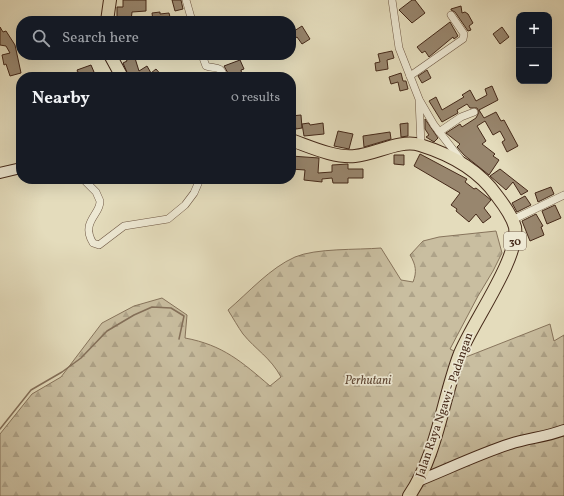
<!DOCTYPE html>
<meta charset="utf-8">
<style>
body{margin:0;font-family:Vollkorn,serif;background:#20242c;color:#f1f3f6}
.controls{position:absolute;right:12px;top:12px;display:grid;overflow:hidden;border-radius:8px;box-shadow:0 4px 16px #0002}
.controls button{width:36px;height:36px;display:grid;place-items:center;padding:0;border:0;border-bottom:1px solid #363941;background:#171b24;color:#f1f3f6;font:20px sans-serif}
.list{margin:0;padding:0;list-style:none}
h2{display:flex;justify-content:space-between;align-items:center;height:52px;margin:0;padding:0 16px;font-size:17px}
h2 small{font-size:13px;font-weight:400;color:#9ea1a6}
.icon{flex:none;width:22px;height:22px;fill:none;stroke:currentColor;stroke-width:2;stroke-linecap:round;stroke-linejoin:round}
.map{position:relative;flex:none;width:564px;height:496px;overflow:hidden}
.search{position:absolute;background:#171b24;box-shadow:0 4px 16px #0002;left:16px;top:16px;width:280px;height:44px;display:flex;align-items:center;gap:10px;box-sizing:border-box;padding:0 14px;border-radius:16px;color:#9ea1a6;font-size:15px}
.panel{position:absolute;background:#171b24;box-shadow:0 4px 16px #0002;left:16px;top:72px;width:280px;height:112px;border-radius:16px}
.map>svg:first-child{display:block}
.forest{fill:url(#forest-firs);stroke:#87745c}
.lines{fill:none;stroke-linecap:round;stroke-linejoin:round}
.stream{stroke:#84705a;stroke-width:1.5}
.building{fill:#98866e;stroke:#452919}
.street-casing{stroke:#6d5642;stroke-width:8}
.secondary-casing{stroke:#452919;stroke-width:12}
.highway-casing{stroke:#452919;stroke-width:14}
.street{stroke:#ede8d3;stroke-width:7}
.secondary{stroke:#ede8d3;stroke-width:10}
.highway{stroke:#e4dcbc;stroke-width:12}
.labels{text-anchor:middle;stroke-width:3.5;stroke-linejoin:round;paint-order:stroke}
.shield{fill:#ede8d3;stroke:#776251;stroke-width:1}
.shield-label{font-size:11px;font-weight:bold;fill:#452919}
.park-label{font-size:12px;font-style:italic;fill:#5f4734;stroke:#ede8d3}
.street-label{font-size:12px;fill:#452919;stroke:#ede8d3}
</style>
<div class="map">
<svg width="564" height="496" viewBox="0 0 564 496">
<defs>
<pattern id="forest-firs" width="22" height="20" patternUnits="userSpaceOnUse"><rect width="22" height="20" fill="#c9bea0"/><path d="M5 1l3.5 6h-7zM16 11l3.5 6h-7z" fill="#aea389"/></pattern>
</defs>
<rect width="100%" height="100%" fill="#e4dcbc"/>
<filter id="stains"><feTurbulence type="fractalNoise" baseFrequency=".005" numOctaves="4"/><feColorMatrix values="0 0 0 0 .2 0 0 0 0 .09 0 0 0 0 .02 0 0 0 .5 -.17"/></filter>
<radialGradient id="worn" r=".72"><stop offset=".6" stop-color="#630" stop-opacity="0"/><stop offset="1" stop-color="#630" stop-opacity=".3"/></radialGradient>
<path class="forest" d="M496,231L502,253L493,271L478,296L450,349L466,357L550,324L554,341L564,335V496H0V434L32,394L61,377L102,323L134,306L162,298L187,315L185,338C223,345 242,362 270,386L281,377C270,357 256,350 243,334C238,327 233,318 228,310C249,292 270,268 295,257C316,248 357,250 381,248L401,280L413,282C417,272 416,265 410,255L423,241L439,237Z"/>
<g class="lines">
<path class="stream" d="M0,429L31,390L62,372L81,358L107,331L134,315L152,307L171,308L184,316L179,339"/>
</g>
<g class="building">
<path d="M123,0H146V11L132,12L131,21H117V7H123Z"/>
<path d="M172,0H181L183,9L175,11Z"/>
<path d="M412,0H415L425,13L412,23L399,10Z"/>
<path d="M461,6L462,13L465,12L468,14L473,23L469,26L471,30L468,31L455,12L451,10V9Z"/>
<path d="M160,12V14L169,13L171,21H153L152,13Z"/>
<path d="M450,22L458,36L454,39L453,37L429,57L425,51L422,53L417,47Z"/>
<path d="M302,26L310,39L302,44L297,37L291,41V33Z"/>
<path d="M0,27L3,32L6,31L15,45L21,73L10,76L6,64L4,65L2,55L10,53L6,46L0,45Z"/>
<path d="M502,27L509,37L500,44L493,34Z"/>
<path d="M392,51L394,58L387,60L388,69L376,71L375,63L380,62L378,54Z"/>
<path d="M125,55H134L139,71L147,66L151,73L156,69L163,77H129L123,63L127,61Z"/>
<path d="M240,60L244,69L241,70L242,75L236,77H233L232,74L229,75L224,66Z"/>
<path d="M91,65L94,72L80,77H66V75L78,72L77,70Z"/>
<path d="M427,70L431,78L422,83L418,76Z"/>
<path d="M401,73L403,81H406L408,89L400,91L398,82L391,84L389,77Z"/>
<path d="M492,86L498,100L479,110L484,118L496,112L501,121L504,120L518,146L507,152L502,142L505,140L500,131L493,135L485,121L477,126L486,141L482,144L495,154L493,156L499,160L489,175L464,155L457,147L460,144L446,133L460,124L462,127L476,118L479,112L477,108H470L467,104L457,110L458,113L442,122L429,101L436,97L442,110L464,97L462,95L470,90L476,101L487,95L485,89Z"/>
<path d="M301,115L302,128L296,129L295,125L291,126V116Z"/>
<path d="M425,119L438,138L434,142L426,137L429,135L425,129Z"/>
<path d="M309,123L310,125L323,123L324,134L304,136L302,124Z"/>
<path d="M408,123V136L401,137L400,124Z"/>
<path d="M338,131L353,134L349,149L334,146Z"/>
<path d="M390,132L391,139L364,147L363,136Z"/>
<path d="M420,154L467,179L465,182L474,189L476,188L491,200L484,208L491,217L483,223L476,214L469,222L456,211L457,209L451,205L460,193L414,166Z"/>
<path d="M394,155H404V165L394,164Z"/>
<path d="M291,156L319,158L318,173L332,172V165L348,164V169H363V178H348V183H333L332,178L322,179V182L304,180L305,170L291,169Z"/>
<path d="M500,169L528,191L521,195L513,182L506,190L490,176Z"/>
<path d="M551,187L554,194L538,202L535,193Z"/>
<path d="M525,196L531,205L517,212L512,203Z"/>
<path d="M555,205L561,218L547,224L542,211Z"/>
<path d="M536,214L543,226L541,227L544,235L530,241L522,221Z"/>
</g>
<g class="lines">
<g class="street-casing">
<g id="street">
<path d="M186,0L192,21"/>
<path d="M392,0L399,48L419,99L421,145"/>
<path d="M202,55L206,66C215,69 221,65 224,77"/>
<path d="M410,76L463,39L464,34L451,15"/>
<path d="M420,101L434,125L461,160"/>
<path d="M439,132L461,117L474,112"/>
<path d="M83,179L96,192L100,201C101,214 80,222 93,243L99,245L124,226L168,219L185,205L194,193L200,179"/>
<path d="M512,220L564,195"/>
</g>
</g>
<g class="secondary-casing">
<g id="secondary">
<path d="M0,173L21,168"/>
<path d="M418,481C448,469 479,454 510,444C528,438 546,437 564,430"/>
</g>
</g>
<g class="highway-casing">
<g id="highway">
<path d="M107,21L110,0"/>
<path d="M110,55L122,77"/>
<path d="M291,140C311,147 334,158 355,156C376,154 400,139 420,145C449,154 479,170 497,196C504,205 512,216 515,227C520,258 471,324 459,356C442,402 437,455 409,496"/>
</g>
</g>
<use href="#street" class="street"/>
<use href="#secondary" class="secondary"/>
<use href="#highway" class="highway"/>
</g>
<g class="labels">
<rect class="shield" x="504" y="232" width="22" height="18" rx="3"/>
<g class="shield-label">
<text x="515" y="245">30</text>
</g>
<g class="park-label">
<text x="368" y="384">Perhutani</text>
</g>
<g class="street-label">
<text transform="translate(444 405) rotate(-71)" y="4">Jalan Raya Ngawi - Padangan</text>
</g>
</g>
<rect width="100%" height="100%" filter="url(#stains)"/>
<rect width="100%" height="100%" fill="url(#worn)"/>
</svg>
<div class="controls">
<button>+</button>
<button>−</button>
</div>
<div class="search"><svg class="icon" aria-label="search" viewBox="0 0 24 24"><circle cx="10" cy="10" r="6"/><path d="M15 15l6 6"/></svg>Search here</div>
<section class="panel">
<h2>Nearby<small>0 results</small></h2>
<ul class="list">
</ul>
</section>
</div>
